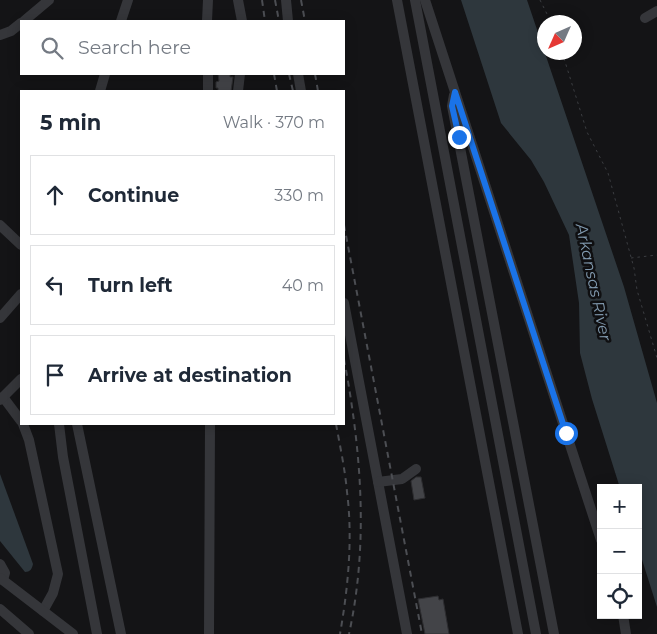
<!DOCTYPE html>
<meta charset="utf-8">
<style>
body{margin:0;font-family:Montserrat,sans-serif;background:#f2f2f3;color:#1f2937}
.controls{position:absolute;right:15px;bottom:15px;display:grid;overflow:hidden;border-radius:0px;box-shadow:0 2px 12px #0003}
.controls button{width:45px;height:45px;display:grid;place-items:center;padding:0;border:0;border-bottom:1px solid #e0e1e3;background:#fff;color:#1f2937;font:25px sans-serif}
.compass{position:absolute;left:537px;top:15px;width:45px;height:45px;border-radius:50%;background:#fff;box-shadow:0 2px 12px #0003;rotate:225deg}
.stop{position:absolute;width:15px;height:15px;margin:-11px;border:4px solid #1a73e8;border-radius:50%;background:#fff}
.stop.end{background:#1a73e8;border-color:#fff;box-shadow:0 1px 5px #0008}
.list{margin:0;padding:0;list-style:none}
h2{display:flex;justify-content:space-between;align-items:center;height:65px;margin:0;padding:0 20px;font-size:21px}
h2 small{font-size:16px;font-weight:400;color:#747a83}
.list li{display:grid;grid-template-columns:32px 1fr auto;gap:15px;align-items:center;box-sizing:border-box;height:80px;margin:0 10px 10px;padding:0 10px;border:1px solid #e0e1e3;border-radius:0px}
.list b{display:block;font-size:19px;white-space:nowrap}
.list em{font-size:16px;font-style:normal;color:#747a83}
.icon{flex:none;width:28px;height:28px;fill:none;stroke:currentColor;stroke-width:2;stroke-linecap:round;stroke-linejoin:round}
.map{position:relative;flex:none;width:657px;height:634px;overflow:hidden}
.search{position:absolute;background:#fff;box-shadow:0 2px 12px #0003;left:20px;top:20px;width:325px;height:55px;display:flex;align-items:center;gap:12px;box-sizing:border-box;padding:0 18px;border-radius:0px;color:#747a83;font-size:19px}
.panel{position:absolute;background:#fff;box-shadow:0 2px 12px #0003;left:20px;top:90px;width:325px;height:335px;border-radius:0px}
.map>svg:first-child{display:block}
.water{fill:#2e373d}
.building{fill:#434448;stroke:#2e2e31}
.lines{fill:none;stroke-linecap:round;stroke-linejoin:round}
.path{stroke:#3b3d41;stroke-width:1;stroke-dasharray:2.5 4;stroke-linecap:butt}
.minor{stroke:#35363a;stroke-width:10}
.rail{stroke:#4c4e53;stroke-width:2;stroke-dasharray:6 5;stroke-linecap:butt}
.route{stroke:#1a73e8;stroke-width:6}
.labels{text-anchor:middle;stroke-width:5;stroke-linejoin:round;paint-order:stroke}
.water-label{font-size:16px;font-style:italic;fill:#8099ae;stroke:#0f0f11}
</style>
<div class="map">
<svg width="657" height="634" viewBox="0 0 657 634">
<rect width="100%" height="100%" fill="#141416"/>
<g class="water">
<path d="M461,0H527L624,287L657,403V607L638,547V488H620L592,399L580,353L579,303L569,235L544,182L531,160L501,123Z"/>
<path d="M0,474L33,564C32,569 30,572 25,572L0,541Z"/>
</g>
<g class="building">
<path d="M218,74H230V77H233L231,91H218V88H216V82L219,81Z"/>
<path d="M416,477H421L425,498L414,500L411,481Z"/>
<path d="M438,596L439,600L443,599L449,634H425L418,599Z"/>
</g>
<g class="lines">
<g class="path">
<path d="M540,0L551,22"/>
<path d="M562,52L587,132L608,173L634,268L637,290L657,358"/>
<path d="M631,258L657,255"/>
</g>
<g class="minor">
<path d="M238,0L242,21"/>
<path d="M286,0L288,21"/>
<path d="M397,0L518,634"/>
<path d="M415,0L536,634"/>
<path d="M425,0L601,540"/>
<path d="M645,18L657,11"/>
<path d="M24,21L49,0"/>
<path d="M121,21L128,0"/>
<path d="M207,21L208,0"/>
<path d="M0,35L11,31L21,23"/>
<path d="M208,74V91"/>
<path d="M298,74L301,91"/>
<path d="M100,91L105,74"/>
<path d="M238,91L240,74"/>
<path d="M454,95L452,106L554,634"/>
<path d="M0,225L21,245"/>
<path d="M344,303L407,634"/>
<path d="M0,318L21,294"/>
<path d="M3,397L21,421"/>
<path d="M0,400L21,379"/>
<path d="M23,424L29,440L58,574L53,593L43,611"/>
<path d="M59,424L63,457L97,634"/>
<path d="M77,424L121,634"/>
<path d="M378,482L402,479L416,469"/>
<path d="M0,564L5,573L3,580"/>
<path d="M0,578L73,634"/>
<path d="M0,609L29,634"/>
<path d="M623,615L626,634"/>
<path d="M209,634L210,424"/>
</g>
<g class="rail">
<path d="M262,0L265,21"/>
<path d="M275,0L279,21"/>
<path d="M301,0L305,21"/>
<path d="M274,74L277,91"/>
<path d="M289,74L293,91"/>
<path d="M315,74L318,91"/>
<path d="M344,225L422,634"/>
<path d="M344,359C361,450 369,542 349,634"/>
<path d="M336,424C340,446 345,469 347,492C353,539 348,588 340,634"/>
</g>
</g>
<g class="lines">
<path class="route" d="M459,137L452,106L455,92L566,433"/>
</g>
<g class="labels">
<g class="water-label">
<text transform="translate(594 282) rotate(78)" y="6">Arkansas River</text>
</g>
</g>
</svg>
<div class="controls">
<button>+</button>
<button>−</button>
<button><svg class="icon" aria-label="locate" viewBox="0 0 24 24"><circle cx="12" cy="12" r="6"/><path d="M12 2v4M12 18v4M2 12h4M18 12h4"/></svg></button>
</div>
<svg class="compass" viewBox="-18 -18 36 36"><path d="M0-13l5 13h-10z" fill="#e53935"/><path d="M0 13l5-13h-10z" fill="#747a83"/></svg>
<div class="stop" style="left:566px;top:433px"></div>
<div class="stop end" style="left:459px;top:137px"></div>
<div class="search"><svg class="icon" aria-label="search" viewBox="0 0 24 24"><circle cx="10" cy="10" r="6"/><path d="M15 15l6 6"/></svg>Search here</div>
<section class="panel">
<h2>5 min<small>Walk · 370 m</small></h2>
<ul class="list">
<li><svg class="icon" aria-label="ahead" viewBox="0 0 24 24"><path d="M12 20V5M6 11l6-6 6 6"/></svg><div><b>Continue</b></div><em>330 m</em></li>
<li><svg class="icon" aria-label="left" viewBox="0 0 24 24"><path d="M17 20v-9H6M10 6l-5 5 5 5"/></svg><div><b>Turn left</b></div><em>40 m</em></li>
<li><svg class="icon" aria-label="arrive" viewBox="0 0 24 24"><path d="M6 21V4h12l-3 4 3 4H6"/></svg><div><b>Arrive at destination</b></div></li>
</ul>
</section>
</div>
